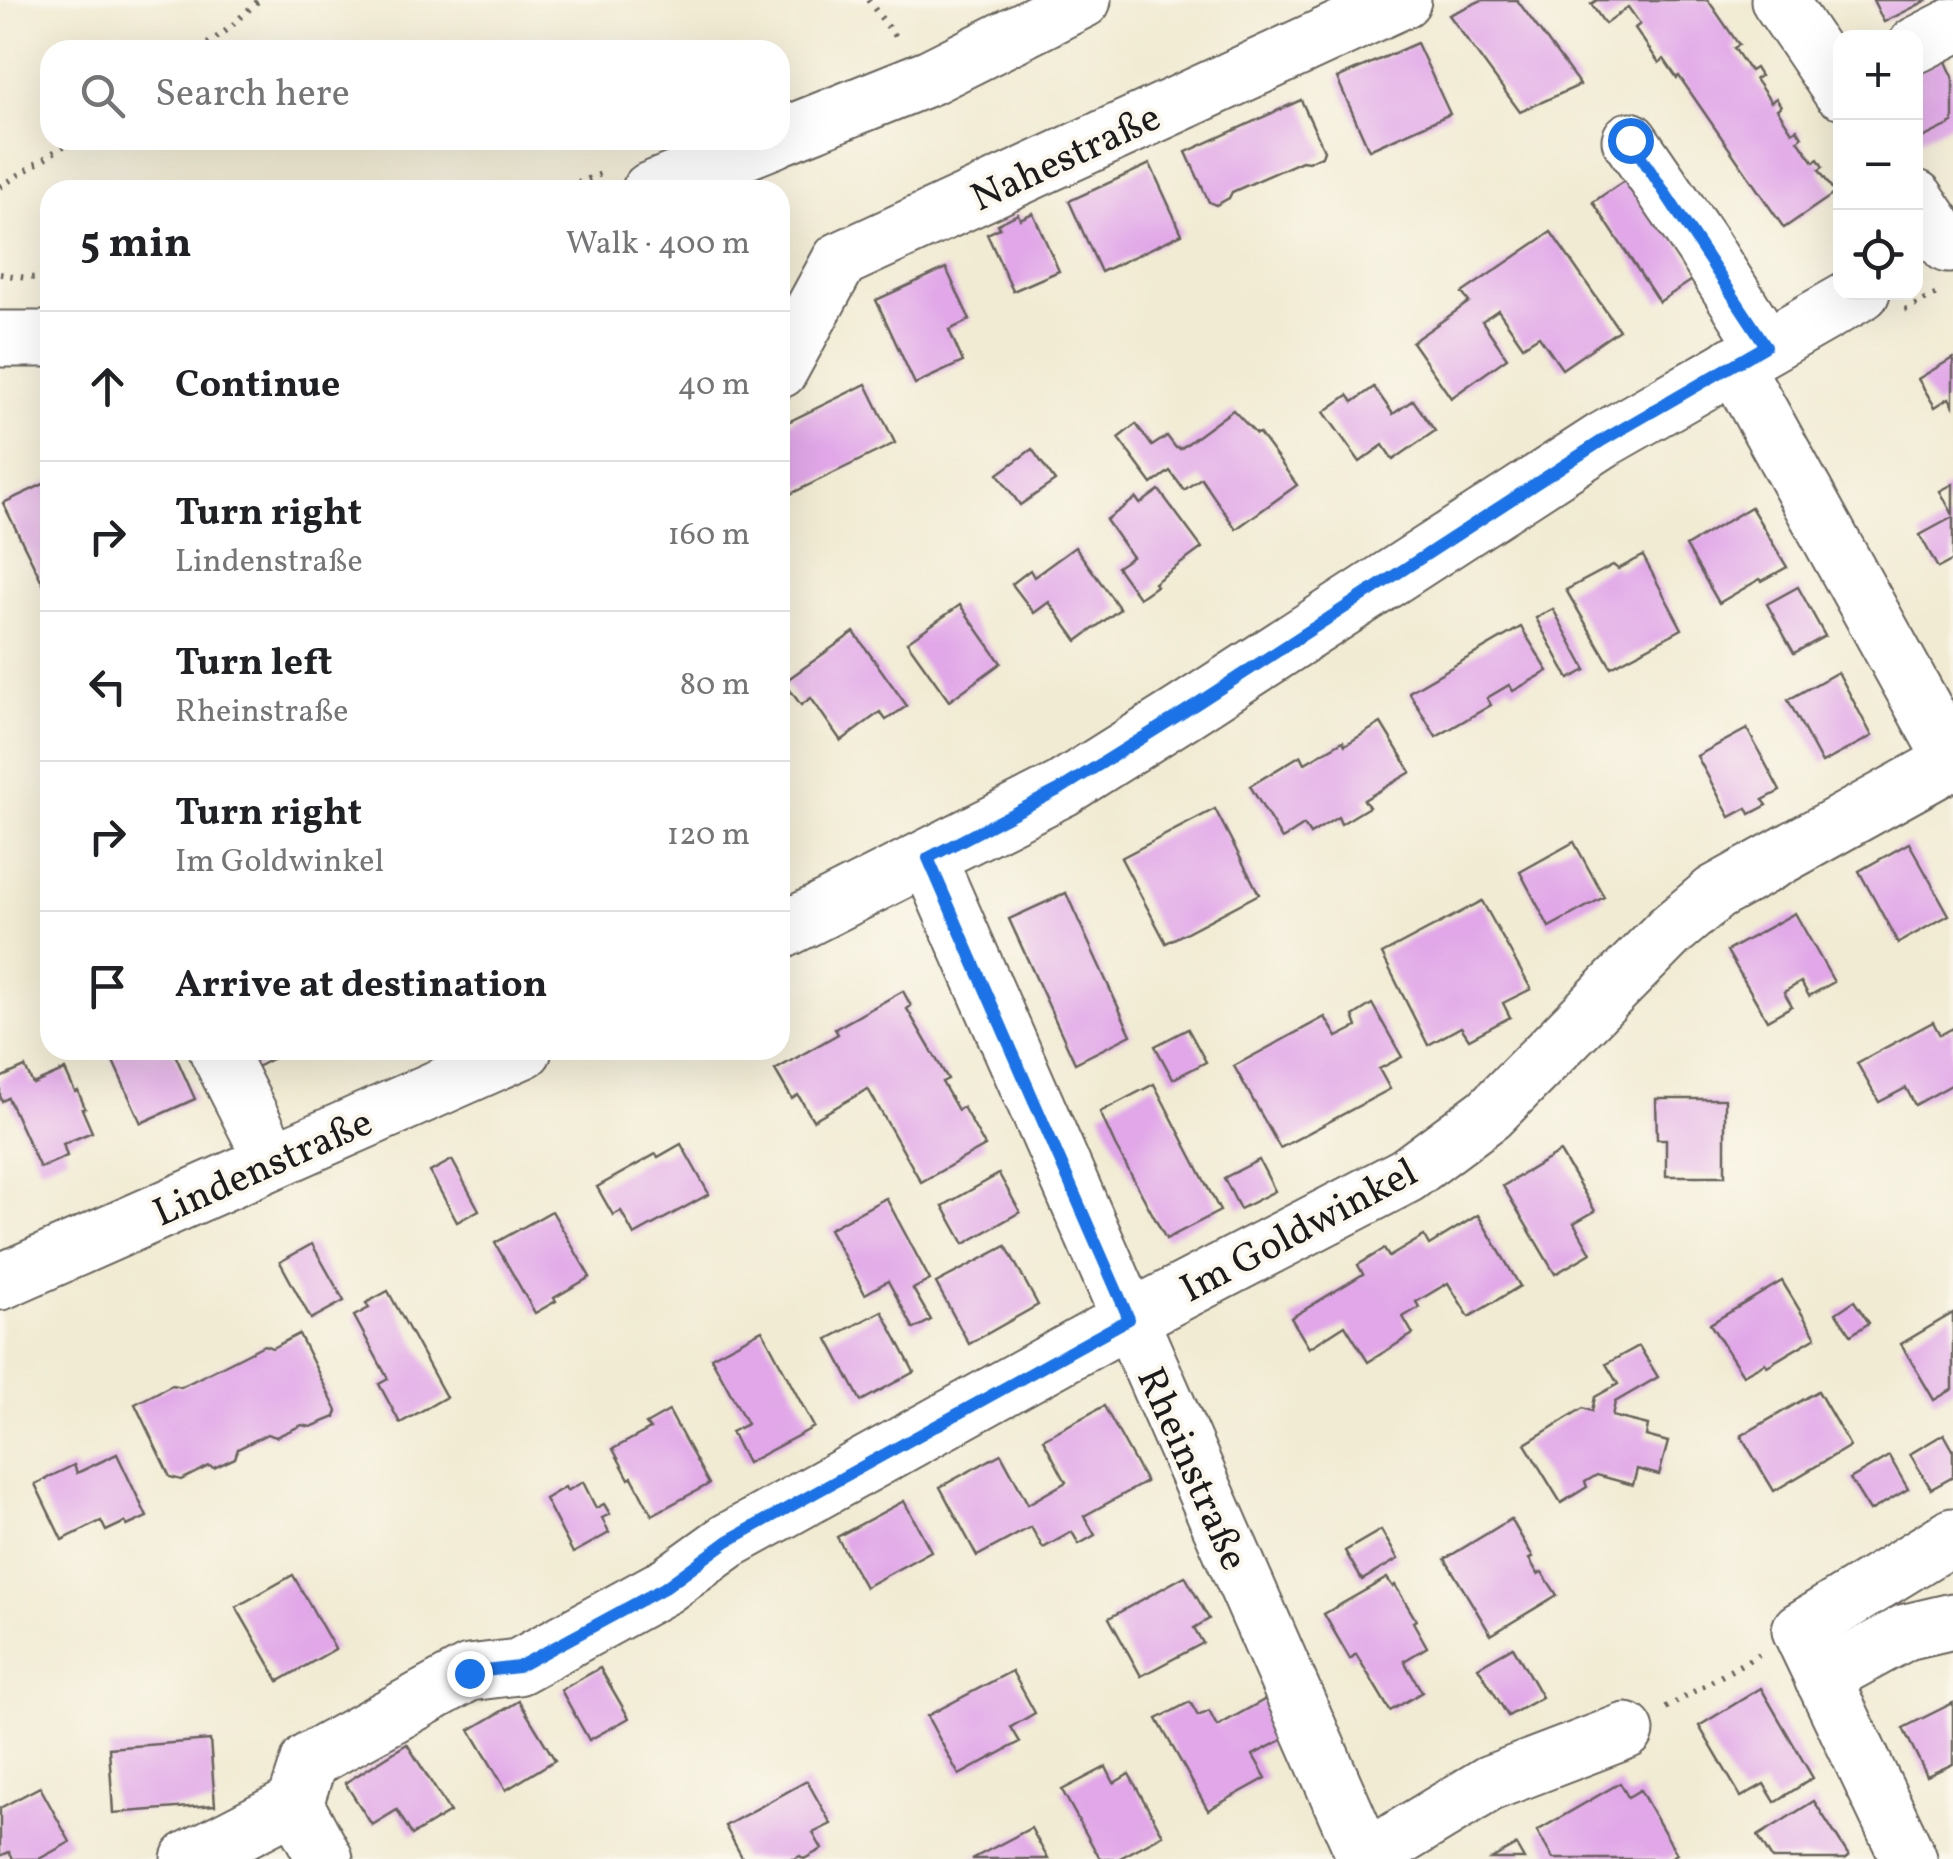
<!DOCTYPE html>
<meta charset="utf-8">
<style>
body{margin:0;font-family:Vollkorn,serif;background:#f6f6f6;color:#202124}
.controls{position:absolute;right:30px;top:30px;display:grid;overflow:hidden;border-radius:20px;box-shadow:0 10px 40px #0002}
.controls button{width:90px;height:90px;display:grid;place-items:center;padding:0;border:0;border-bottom:2px solid #e0e0e0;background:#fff;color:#202124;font:50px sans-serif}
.stop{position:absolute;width:30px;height:30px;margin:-22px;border:8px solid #1a73e8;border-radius:50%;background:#fff}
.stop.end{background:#1a73e8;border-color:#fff;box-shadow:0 2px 10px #0008}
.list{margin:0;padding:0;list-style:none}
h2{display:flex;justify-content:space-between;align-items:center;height:130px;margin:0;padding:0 40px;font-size:42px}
h2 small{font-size:32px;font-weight:400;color:#757577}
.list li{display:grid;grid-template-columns:65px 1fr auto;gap:30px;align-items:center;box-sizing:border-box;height:150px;padding:0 40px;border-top:2px solid #e0e0e0}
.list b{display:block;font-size:38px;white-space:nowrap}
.list p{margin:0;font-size:32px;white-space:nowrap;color:#757577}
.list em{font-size:32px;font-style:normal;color:#757577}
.icon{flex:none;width:55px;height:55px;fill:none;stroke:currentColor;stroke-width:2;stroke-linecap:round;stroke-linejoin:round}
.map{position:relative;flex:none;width:1953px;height:1859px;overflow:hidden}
.search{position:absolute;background:#fff;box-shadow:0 10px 40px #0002;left:40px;top:40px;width:750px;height:110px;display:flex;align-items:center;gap:25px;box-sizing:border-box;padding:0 35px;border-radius:30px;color:#757577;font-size:38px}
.panel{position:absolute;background:#fff;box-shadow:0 10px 40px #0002;left:40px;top:180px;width:750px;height:880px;border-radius:30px}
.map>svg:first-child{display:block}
.building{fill:#e1a7e8}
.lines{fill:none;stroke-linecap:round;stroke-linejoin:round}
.minor-casing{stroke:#67645c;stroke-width:59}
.path{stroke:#67645c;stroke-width:6;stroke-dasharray:2.5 8;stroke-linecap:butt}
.minor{stroke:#fff;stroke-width:55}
.route{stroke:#1a73e8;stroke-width:12}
.labels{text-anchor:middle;stroke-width:8;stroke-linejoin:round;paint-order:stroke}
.street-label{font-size:40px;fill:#1c1c1c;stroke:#fbf7ec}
</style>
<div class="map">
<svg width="1953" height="1859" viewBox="0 0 1953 1859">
<rect width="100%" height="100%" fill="#fbf7ec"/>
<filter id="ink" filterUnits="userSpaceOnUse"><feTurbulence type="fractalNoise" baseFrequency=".01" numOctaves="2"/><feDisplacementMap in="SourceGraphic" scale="20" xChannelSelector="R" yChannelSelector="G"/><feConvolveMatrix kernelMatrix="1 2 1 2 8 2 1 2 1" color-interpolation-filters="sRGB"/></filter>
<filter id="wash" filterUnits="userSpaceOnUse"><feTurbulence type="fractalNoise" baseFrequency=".0048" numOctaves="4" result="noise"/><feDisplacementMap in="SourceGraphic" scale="40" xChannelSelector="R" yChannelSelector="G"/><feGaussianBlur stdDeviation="2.25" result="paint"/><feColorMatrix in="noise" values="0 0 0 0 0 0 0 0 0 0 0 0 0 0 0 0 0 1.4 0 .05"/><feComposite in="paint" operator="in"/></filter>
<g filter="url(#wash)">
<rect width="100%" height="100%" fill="#f1ebd3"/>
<g id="blocks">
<g class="building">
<path d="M1482,0H1517L1580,85L1520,112L1449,15Z"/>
<path d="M1597,0H1708L1739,45L1734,48L1750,71L1755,68L1760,76L1755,79L1771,102L1776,98L1781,106L1777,109L1792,132L1797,129L1802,137L1798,140L1814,162L1818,159L1823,167L1819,170L1835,193L1784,228L1679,76L1677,78L1664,59L1659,63L1635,28L1640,24L1628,7L1605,24L1591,4Z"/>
<path d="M1873,0H1928L1884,22Z"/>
<path d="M1417,43L1450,114L1369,150L1337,78Z"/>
<path d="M1944,57L1953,77V123L1920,139L1916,129V71Z"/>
<path d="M1301,100L1324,150L1322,156L1308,162L1302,161L1232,192L1229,198L1216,205L1209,202L1186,152Z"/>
<path d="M1150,164L1182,234L1101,272L1069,201Z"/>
<path d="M1633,175L1700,275L1659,302L1593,202Z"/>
<path d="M1033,213L1059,271L1013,291L987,234L1000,228L998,224L1018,214L1020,219Z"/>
<path d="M1551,232L1619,330L1562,369L1539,336L1523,346L1498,310L1482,321L1507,358L1451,398L1412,342L1469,302L1462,293Z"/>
<path d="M946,268L970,320L949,330L963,362L915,384L876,300Z"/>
<path d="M1953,358V405L1949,398L1935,407L1918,379Z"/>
<path d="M866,384L895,443L780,499V426Z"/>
<path d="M1374,387L1393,414L1413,400L1435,431L1393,460L1383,445L1360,462L1324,412L1348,395L1353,402Z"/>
<path d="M1233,410L1256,434L1259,433L1297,485L1236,529L1201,478L1184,490L1170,471L1152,484L1118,438L1136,424L1152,446L1167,436L1176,448L1178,447L1180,449Z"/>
<path d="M1032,449L1055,481L1020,505L998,474Z"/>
<path d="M50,481V598L3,503Z"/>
<path d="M1953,484V515L1940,491Z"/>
<path d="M1159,490L1202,548L1154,583L1156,586L1139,598L1117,567L1132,557L1106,520L1136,498L1140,504Z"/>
<path d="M1751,507L1787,567L1762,581L1760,579L1719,603L1686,546Z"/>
<path d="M1953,517V560L1938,568L1920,535Z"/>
<path d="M1075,547L1120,609L1077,641L1049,602L1034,613L1012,584L1030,570L1034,577Z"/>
<path d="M1643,556L1682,629L1611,667L1566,590L1613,565L1618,569Z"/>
<path d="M1798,587L1825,636L1794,653L1767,604Z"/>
<path d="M960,605L1001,663L949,701L907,642Z"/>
<path d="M1553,609L1586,670L1569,679L1536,618Z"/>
<path d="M1521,627L1548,671L1513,691L1509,685L1487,698L1491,705L1436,737L1409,692Z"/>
<path d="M854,632L907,706L886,720L880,712L841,741L811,698L801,705L784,682Z"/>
<path d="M1838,672L1872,736L1822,763L1788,700Z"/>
<path d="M1381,723L1411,772L1364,800L1369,807L1341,824L1338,817L1310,834L1304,825L1282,839L1250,786L1301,755L1305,763L1343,741L1345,745Z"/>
<path d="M1747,729L1780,791L1763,800L1767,805L1750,814L1747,808L1730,817L1697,756Z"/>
<path d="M1215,809L1259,894L1166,943L1121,858Z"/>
<path d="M1574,842L1604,897L1549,927L1520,872Z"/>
<path d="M1909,843L1949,915L1898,943L1859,871Z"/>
<path d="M1066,893L1131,1035L1075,1063L1009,919Z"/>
<path d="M1482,901L1531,989L1503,1003L1510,1017L1469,1039L1461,1027L1428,1045L1382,954Z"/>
<path d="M1795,913L1834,982L1809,996L1801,982L1784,992L1792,1006L1767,1020L1727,951Z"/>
<path d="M903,991L911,1006L907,1009L948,1079L942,1082L958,1110L963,1107L985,1146L921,1182L868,1089L813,1120L798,1095L792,1099L775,1070L838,1034L835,1029Z"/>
<path d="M1372,1004L1402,1057L1379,1069L1390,1089L1280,1148L1234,1066L1325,1017L1337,1037L1357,1027L1353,1016Z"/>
<path d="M1933,1022L1940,1035L1953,1028V1084L1915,1105L1906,1088L1879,1102L1857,1063Z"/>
<path d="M1188,1029L1206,1062L1173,1079L1155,1046Z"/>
<path d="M108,1050H173L195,1099L141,1123Z"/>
<path d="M241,1050H289L251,1070Z"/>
<path d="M25,1067L33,1084L65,1070L75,1092L78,1091L85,1108L82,1109L92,1132L63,1144L67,1156L40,1168L8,1098L2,1101L0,1096V1078Z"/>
<path d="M1154,1084L1220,1211L1166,1239L1115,1145L1100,1112Z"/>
<path d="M1656,1099H1725V1176H1666V1139H1657Z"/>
<path d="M681,1144L709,1194L634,1235L621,1211L613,1215L597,1187L656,1154L658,1157Z"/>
<path d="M1560,1152L1595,1211L1574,1223L1591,1253L1555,1274L1503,1186Z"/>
<path d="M452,1160L479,1210L457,1222L430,1172Z"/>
<path d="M1259,1160L1275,1191L1240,1209L1224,1178Z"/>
<path d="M999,1174L1020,1212L964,1244L943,1206Z"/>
<path d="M886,1198L930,1280L913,1289L931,1320L914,1329L888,1281L865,1294L829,1229Z"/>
<path d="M552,1211L590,1277L554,1298L556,1301L535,1313L495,1243Z"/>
<path d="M1478,1215L1520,1286L1469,1317L1448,1283L1416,1302L1419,1307L1403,1317L1413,1334L1368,1362L1345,1325L1309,1348L1291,1318L1363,1274L1358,1265L1384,1249L1389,1257L1424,1236L1429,1245Z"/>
<path d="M312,1244L344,1301L311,1319L280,1262Z"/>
<path d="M1006,1246L1038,1305L969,1344L936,1283Z"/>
<path d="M1782,1281L1816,1337L1767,1366L1765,1363L1743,1375L1710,1324Z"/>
<path d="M388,1291L446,1397L400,1423L379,1384L388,1379L354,1316L369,1308L366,1303Z"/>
<path d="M1854,1301L1869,1323L1851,1335L1836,1313Z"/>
<path d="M882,1311L914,1372L861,1401L828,1339Z"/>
<path d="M1953,1313V1389L1934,1400L1901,1344Z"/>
<path d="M762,1330L814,1427L747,1463L731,1432L747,1424L711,1357Z"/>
<path d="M299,1334L337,1411L335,1417L311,1427L302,1425L276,1437L267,1434L238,1449L235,1458L214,1468L209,1466L181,1480L170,1477L135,1404L172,1385L181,1387L264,1345L272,1348Z"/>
<path d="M1639,1346L1658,1377L1615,1402L1612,1416L1648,1425L1646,1436L1668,1442L1659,1475L1637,1469L1633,1485L1597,1475L1585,1482L1587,1487L1561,1503L1525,1444L1583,1408L1592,1411L1595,1397L1618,1384L1606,1364Z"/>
<path d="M1818,1391L1850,1446L1774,1491L1741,1436Z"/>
<path d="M1104,1406L1146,1482L1084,1516L1095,1535L1079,1544L1072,1532L1043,1548L1031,1527L977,1556L940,1487L1001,1454L1028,1504L1066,1482L1043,1439Z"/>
<path d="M669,1411L709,1484L652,1515L632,1477L629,1479L613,1449L650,1429L646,1424Z"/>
<path d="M1944,1434L1953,1450V1477L1931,1489L1910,1454Z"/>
<path d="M117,1454L147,1517L127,1526L125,1522L106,1531L101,1521L62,1540L35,1484L74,1465L77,1473Z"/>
<path d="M1889,1456L1908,1489L1870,1511L1850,1479Z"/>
<path d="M583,1482L596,1508L604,1504L610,1514L602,1518L609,1533L573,1553L545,1499L565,1487L567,1491Z"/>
<path d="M904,1501L931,1551L865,1587L837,1537Z"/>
<path d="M1511,1519L1533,1557L1529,1559L1538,1574L1542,1572L1557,1595L1491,1635L1445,1559Z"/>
<path d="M1381,1530L1398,1559L1362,1580L1345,1551Z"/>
<path d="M293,1575L335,1649L279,1681L236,1607Z"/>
<path d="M1185,1576L1209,1619L1194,1628L1203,1643L1141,1676L1109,1618Z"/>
<path d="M1387,1578L1393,1587L1395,1585L1416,1620L1413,1622L1427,1647L1404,1661L1422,1692L1390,1711L1356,1654L1350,1659L1324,1614Z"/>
<path d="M1513,1647L1542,1697L1508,1716L1478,1667Z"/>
<path d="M600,1668L629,1718L589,1740L561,1690Z"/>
<path d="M1012,1671L1035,1713L1011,1727L1020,1742L959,1775L927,1716Z"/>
<path d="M1761,1688L1813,1778L1775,1802L1764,1784L1741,1797L1699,1726Z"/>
<path d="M1266,1699L1284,1739L1253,1755L1266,1778L1208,1810L1157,1719L1190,1702L1198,1716L1209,1711L1217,1726Z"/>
<path d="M519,1701L555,1760L506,1790L470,1730Z"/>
<path d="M1953,1703V1764L1927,1776L1903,1728Z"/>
<path d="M210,1740L215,1805L113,1813L109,1748Z"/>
<path d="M407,1744L450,1812L412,1835L397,1810L372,1825L345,1783Z"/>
<path d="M1106,1767L1114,1783L1129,1774L1163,1835L1118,1859H1100L1062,1790Z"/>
<path d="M807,1781L831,1824L813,1833L822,1849L804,1859L800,1856L794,1859H743L725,1826Z"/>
<path d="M1620,1783L1628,1797L1640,1790L1677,1854L1668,1859H1553L1537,1831Z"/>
<path d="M40,1787L70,1842L39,1859H13L9,1852L0,1856V1808Z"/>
<path d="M1814,1801L1849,1856L1845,1859H1772L1758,1836Z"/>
<path d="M1031,1828L1048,1859H972Z"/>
<path d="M1516,1845L1524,1859H1491Z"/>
</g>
</g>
</g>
<g filter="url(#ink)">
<use href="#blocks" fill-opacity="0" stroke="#67645c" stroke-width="2.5"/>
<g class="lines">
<g class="minor-casing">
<g id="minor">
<path d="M1779,0L1840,90"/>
<path d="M1916,45L1953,26"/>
<path d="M780,137L930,77L1083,0"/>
<path d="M1630,140L1702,245L1766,346"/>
<path d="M650,190L774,140"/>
<path d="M1916,198L1948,245"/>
<path d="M0,339H50"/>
<path d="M1734,364L1953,761"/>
<path d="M780,370L840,260L1403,0"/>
<path d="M928,858L1366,1859"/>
<path d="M780,932L1062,789L1184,712L1603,440L1862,292"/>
<path d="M217,1050L273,1161"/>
<path d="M0,1282L524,1050"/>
<path d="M1822,1678L1906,1632L1953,1621"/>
<path d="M295,1804L325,1859"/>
<path d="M189,1859L295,1804L309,1761L469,1673L518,1667L664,1587L728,1541L1129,1319L1407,1175L1489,1114L1670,931L1715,893L1953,761"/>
<path d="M1365,1859L1490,1783L1626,1731"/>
<path d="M1909,1859L1800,1630L1953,1536"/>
</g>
</g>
<g class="path">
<path d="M868,0L897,39"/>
<path d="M199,50L227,30L259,0"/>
<path d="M0,187L73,140"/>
<path d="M558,190L604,173"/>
<path d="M0,274L26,278L50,277"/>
<path d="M1905,310L1939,293"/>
<path d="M1666,1708L1759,1654"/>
</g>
<use href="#minor" class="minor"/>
</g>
</g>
<g class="lines" filter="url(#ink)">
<path class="route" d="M469,1673L518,1667L664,1588L728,1541L1129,1319L928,858L1062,788L1184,712L1603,440L1766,346L1630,140"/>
</g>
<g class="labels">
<g class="street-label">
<text transform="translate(1065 156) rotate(-25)" y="14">Nahestraße</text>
<text transform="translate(262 1166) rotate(-24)" y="14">Lindenstraße</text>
<text transform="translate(1298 1229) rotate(-28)" y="14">Im Goldwinkel</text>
<text transform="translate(1194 1468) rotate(66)" y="14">Rheinstraße</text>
</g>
</g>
</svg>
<div class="controls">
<button>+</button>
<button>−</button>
<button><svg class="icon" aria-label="locate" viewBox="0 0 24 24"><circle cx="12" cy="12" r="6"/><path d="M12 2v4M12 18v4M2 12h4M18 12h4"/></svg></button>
</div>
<div class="stop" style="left:1630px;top:140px"></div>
<div class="stop end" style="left:469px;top:1673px"></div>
<div class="search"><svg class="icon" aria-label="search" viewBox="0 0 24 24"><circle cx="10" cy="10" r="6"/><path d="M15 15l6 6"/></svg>Search here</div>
<section class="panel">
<h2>5 min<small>Walk · 400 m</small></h2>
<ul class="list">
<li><svg class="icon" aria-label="ahead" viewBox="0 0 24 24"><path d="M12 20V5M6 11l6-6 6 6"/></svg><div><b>Continue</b></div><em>40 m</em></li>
<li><svg class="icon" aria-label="right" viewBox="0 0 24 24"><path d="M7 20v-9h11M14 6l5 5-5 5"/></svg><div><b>Turn right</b><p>Lindenstraße</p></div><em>160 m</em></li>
<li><svg class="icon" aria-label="left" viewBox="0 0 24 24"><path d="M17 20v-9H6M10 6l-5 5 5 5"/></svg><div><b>Turn left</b><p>Rheinstraße</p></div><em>80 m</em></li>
<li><svg class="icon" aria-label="right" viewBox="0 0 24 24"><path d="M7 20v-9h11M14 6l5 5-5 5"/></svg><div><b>Turn right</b><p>Im Goldwinkel</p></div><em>120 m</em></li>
<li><svg class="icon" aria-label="arrive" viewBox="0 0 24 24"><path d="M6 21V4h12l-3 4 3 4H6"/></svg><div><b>Arrive at destination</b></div></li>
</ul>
</section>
</div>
